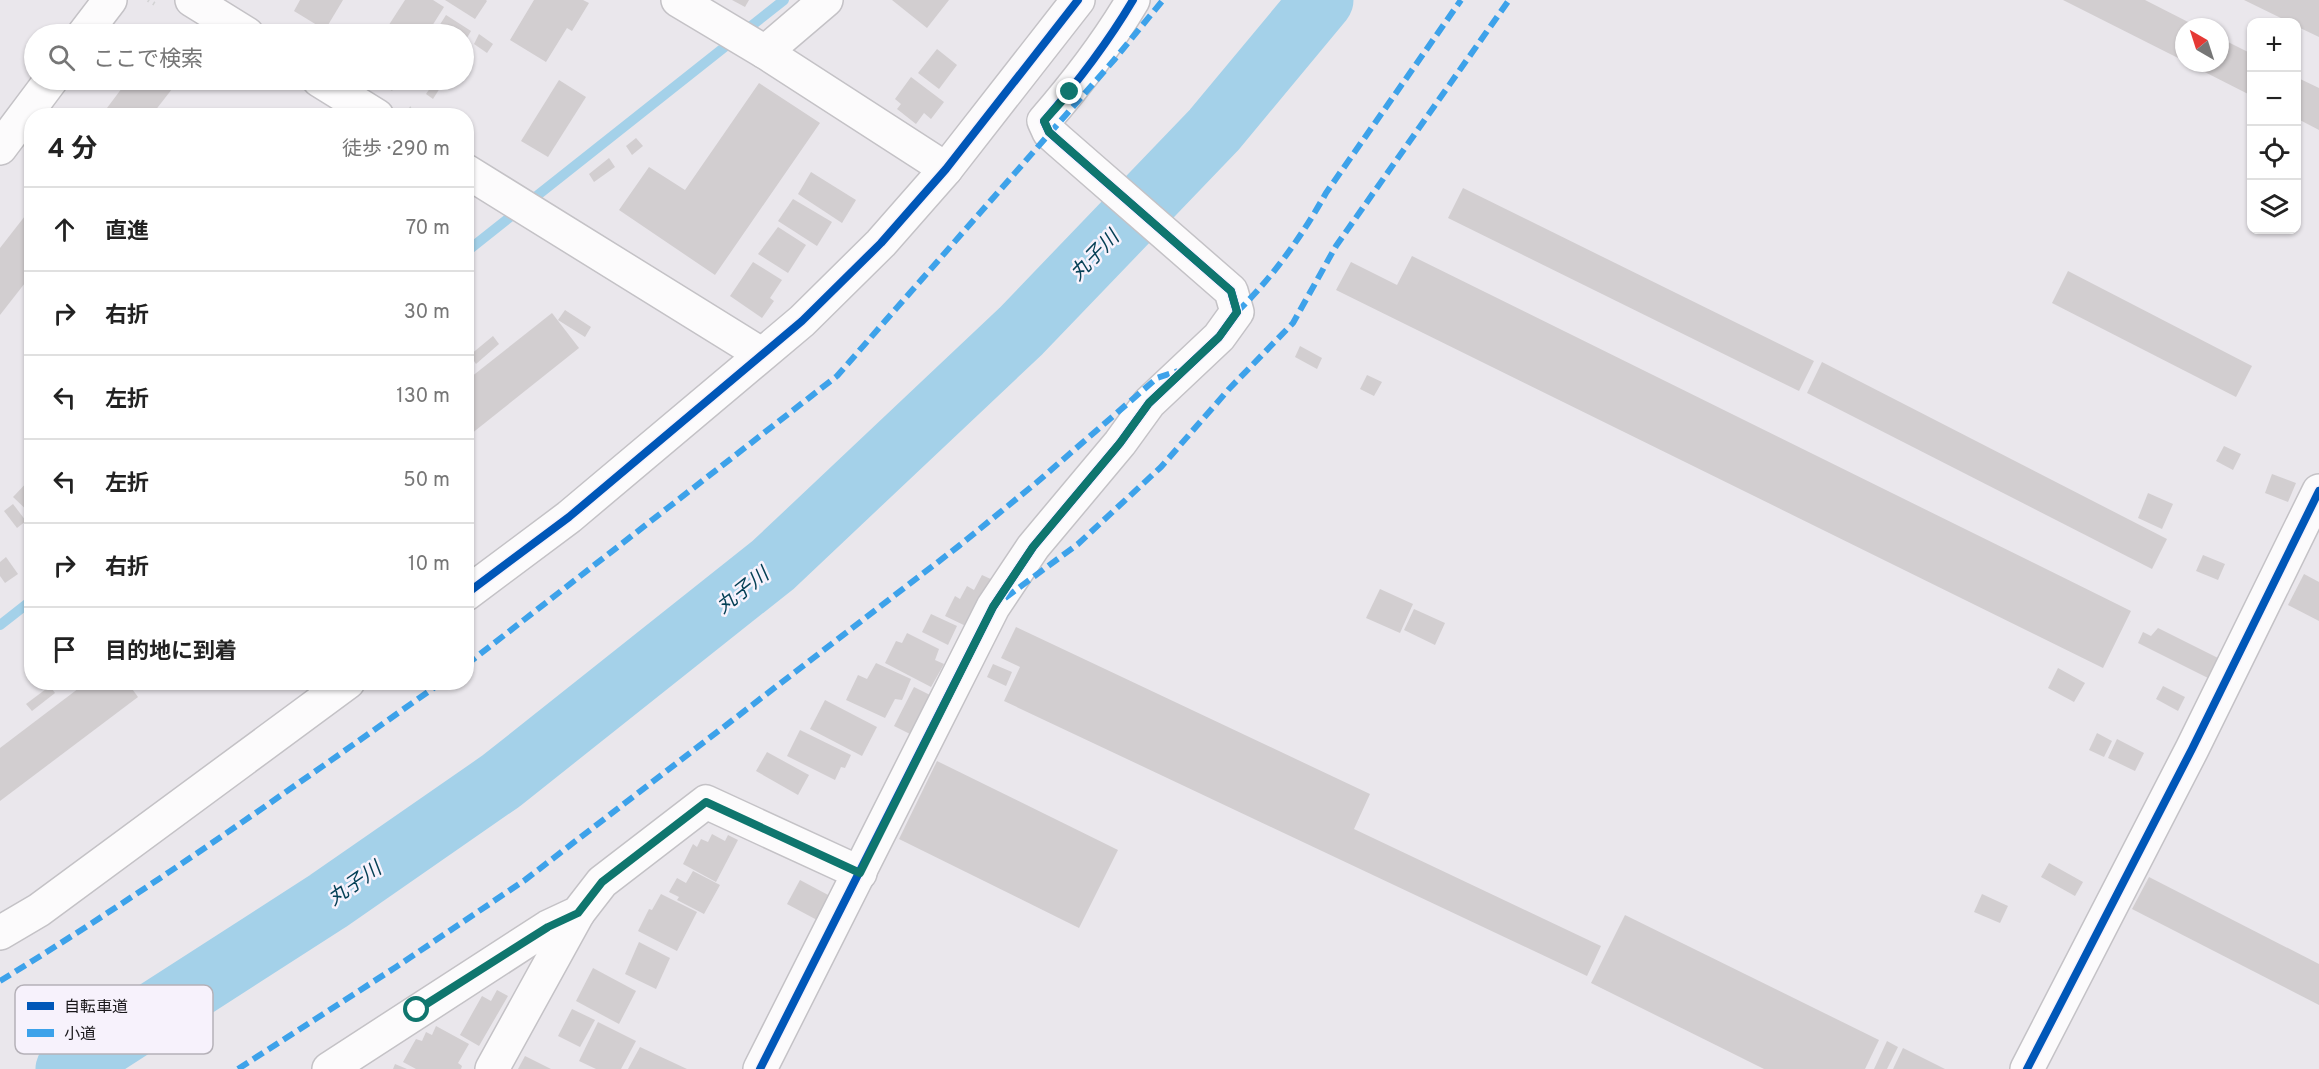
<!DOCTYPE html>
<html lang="ja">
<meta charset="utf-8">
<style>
body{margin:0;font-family:Overpass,"Noto Sans JP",sans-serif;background:#f6f6f6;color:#222}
.controls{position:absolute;right:18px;top:18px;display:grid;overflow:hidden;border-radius:12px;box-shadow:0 2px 4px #0004}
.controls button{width:54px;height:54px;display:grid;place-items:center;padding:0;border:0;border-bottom:2px solid #e0e0e0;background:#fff;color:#222;font:30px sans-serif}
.compass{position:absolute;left:2175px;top:18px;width:54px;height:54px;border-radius:50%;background:#fff;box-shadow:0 2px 4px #0004;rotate:321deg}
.stop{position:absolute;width:18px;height:18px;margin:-14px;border:4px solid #0f766e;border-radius:50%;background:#fff}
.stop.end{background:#0f766e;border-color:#fff;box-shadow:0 2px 6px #0008}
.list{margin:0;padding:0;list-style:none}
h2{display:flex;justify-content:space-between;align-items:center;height:78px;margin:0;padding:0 24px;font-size:26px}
h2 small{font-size:20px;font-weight:400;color:#767676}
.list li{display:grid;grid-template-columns:39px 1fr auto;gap:18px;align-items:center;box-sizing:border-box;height:84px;padding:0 24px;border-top:2px solid #e0e0e0}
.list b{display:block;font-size:22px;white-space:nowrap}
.list em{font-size:20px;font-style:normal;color:#767676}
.icon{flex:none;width:33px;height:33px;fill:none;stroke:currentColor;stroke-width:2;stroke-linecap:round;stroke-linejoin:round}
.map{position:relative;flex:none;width:2319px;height:1069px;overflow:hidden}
.search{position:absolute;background:#fff;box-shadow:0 2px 4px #0004;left:24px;top:24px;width:450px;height:66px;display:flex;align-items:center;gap:15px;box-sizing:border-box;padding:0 21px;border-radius:33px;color:#767676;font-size:22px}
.panel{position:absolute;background:#fff;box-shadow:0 2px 4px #0004;left:24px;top:108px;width:450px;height:582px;border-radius:24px}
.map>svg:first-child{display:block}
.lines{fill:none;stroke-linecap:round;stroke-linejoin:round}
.stream{stroke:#a4d1e9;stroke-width:10}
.river{stroke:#a4d1e9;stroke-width:63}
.building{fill:#d2ced0}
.minor-casing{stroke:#c4c2c6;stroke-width:36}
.path{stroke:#d3d3d4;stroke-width:4;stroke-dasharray:1.5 4.5;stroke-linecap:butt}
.minor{stroke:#fcfbfc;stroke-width:33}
.quiet{stroke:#3da2ea;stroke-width:6;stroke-dasharray:12 6;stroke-linecap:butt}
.cycleway-casing{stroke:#f7f2fc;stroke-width:11}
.cycleway{stroke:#0057b8;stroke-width:8}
.route{stroke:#0f766e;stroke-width:8}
.labels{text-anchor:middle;stroke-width:5;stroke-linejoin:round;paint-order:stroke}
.water-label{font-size:20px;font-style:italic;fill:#064056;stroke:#f7f2fc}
.key{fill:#f7f2fc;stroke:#b5b1b8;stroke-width:1.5}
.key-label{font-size:16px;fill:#1a181b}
</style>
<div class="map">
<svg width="2319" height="1069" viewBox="0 0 2319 1069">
<rect width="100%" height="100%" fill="#eae7ec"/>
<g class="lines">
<g class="stream">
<path d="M466,252L784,0"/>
<path d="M0,625L32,600"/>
</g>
<path class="river" d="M67,1069L328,901L501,781L773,565L1021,331L1214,130L1322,0"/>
</g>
<g class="building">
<path d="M300,0H343L325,30L294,11Z"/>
<path d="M405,0H433L444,7L427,34H383Z"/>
<path d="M445,0H486L487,1L475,19Z"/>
<path d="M534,0H583L589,3L572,31L567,28L546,62L510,40Z"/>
<path d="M732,0H749L745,7Z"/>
<path d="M892,0H949L927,28Z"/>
<path d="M2063,0H2145L2198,27H2184V61Z"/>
<path d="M2244,0H2319V37L2296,26V22H2289Z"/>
<path d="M446,15L471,31L464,43V34H434Z"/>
<path d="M479,34L493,44L487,53L474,44Z"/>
<path d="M2220,38L2252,54V96L2187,63H2220Z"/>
<path d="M937,49L957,65L939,89L918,73Z"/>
<path d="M911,77L944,102L931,119L924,113L916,124L897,109L901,104L895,99Z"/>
<path d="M2296,77L2319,88V130L2296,118Z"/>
<path d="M128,80H179L151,116H101Z"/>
<path d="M387,80H399L392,91L383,85Z"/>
<path d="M559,80L586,97L548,157L521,141Z"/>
<path d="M759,83L820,123L715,275L619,210L649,167L685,190Z"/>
<path d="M433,84L440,88L433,99L426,94Z"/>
<path d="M636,138L643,146L632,155L626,146Z"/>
<path d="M609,158L615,167L594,182L589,174Z"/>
<path d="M811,172L856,200L842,223L798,194Z"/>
<path d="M1463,188L1814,361L1799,391L1448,218Z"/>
<path d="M793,199L832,222L817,246L778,221Z"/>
<path d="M32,207V274L0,315V248Z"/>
<path d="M778,227L806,245L788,273L758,254Z"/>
<path d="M1412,256L2131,611L2103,668L1336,290L1351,262L1397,285Z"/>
<path d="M753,262L782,280L770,298L774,301L762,318L730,296Z"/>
<path d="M2068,271L2252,366L2236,397L2052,303Z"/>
<path d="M565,310L591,327L585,337L558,320Z"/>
<path d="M552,313L579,348L466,438V381Z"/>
<path d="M493,336L499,344L476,364L470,355Z"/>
<path d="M1300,346L1322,358L1317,369L1295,357Z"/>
<path d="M1822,362L2167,539L2152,569L1807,393Z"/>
<path d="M1367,375L1382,382L1374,396L1360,389Z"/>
<path d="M2224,446L2241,454L2233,470L2216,461Z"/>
<path d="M2272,474L2296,483L2288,502L2265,493Z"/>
<path d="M32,477V515L13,497Z"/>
<path d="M2148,493L2173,504L2162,529L2138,518Z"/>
<path d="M13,504L26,521L17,528L4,511Z"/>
<path d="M2203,555L2225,564L2218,580L2196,571Z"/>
<path d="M6,557L18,574L5,583L0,576V562Z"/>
<path d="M2304,574L2319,582V621L2288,605Z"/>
<path d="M982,575L995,581L970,628L945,616L955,596L960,599L967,586L974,590Z"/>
<path d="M1380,589L1413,604L1400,633L1366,618Z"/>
<path d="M1414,609L1445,623L1435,645L1404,630Z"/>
<path d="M931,614L957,626L948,645L922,632Z"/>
<path d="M1016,627L1370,794L1354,829L1601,946L1587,976L1004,701L1020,667L1001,658Z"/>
<path d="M2158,628L2218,658L2208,678L2138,643L2143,632L2151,636Z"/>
<path d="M907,633L939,649L935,660L944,664L931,687L885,663L896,641L902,643Z"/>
<path d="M876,663L911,679L902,700L895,699L885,718L846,700L858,675L867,679Z"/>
<path d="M993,664L1012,672L1006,686L987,677Z"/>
<path d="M2058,668L2085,683L2074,702L2048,688Z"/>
<path d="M87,682H127L138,697L0,801V748Z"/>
<path d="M145,682H159L150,689Z"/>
<path d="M50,686L55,693L32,711L26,704Z"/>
<path d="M2163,686L2185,697L2178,711L2156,699Z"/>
<path d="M914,687L932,696L912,735L894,726Z"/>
<path d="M825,700L877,727L862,756L810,729Z"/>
<path d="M800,730L851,755L845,768L841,767L835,780L787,756Z"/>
<path d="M2097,733L2112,741L2104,757L2089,750Z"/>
<path d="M2117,739L2144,753L2135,771L2108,758Z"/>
<path d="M767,752L809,775L798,795L756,771Z"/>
<path d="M937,761L1118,850L1079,928L899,839Z"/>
<path d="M712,834L725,841L728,835L738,840L716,882L683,864L693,844L697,847L701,839L708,842Z"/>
<path d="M2049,863L2083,882L2075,896L2041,877Z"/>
<path d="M693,871L720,885L704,914L677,900L679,897L669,892L677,878L686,883Z"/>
<path d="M2149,877L2319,964V1005L2132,909Z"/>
<path d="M800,880L830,896L817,920L787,904Z"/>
<path d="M661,894L697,912L677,951L638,931L649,909L652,910Z"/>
<path d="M1982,894L2008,906L2000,923L1974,912Z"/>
<path d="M1625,915L1879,1040L1865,1069H1764L1591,983Z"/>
<path d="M639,942L670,958L656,989L625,974Z"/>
<path d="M593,968L636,991L619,1024L576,1001Z"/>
<path d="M497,990L508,996L479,1046L460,1035L482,996L491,1001Z"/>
<path d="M572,1009L595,1020L580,1047L558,1036Z"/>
<path d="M598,1022L636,1041L621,1069H596L579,1061Z"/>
<path d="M436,1026L469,1044L458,1063L462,1066L461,1069H416L403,1062L416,1039L422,1041L426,1032L432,1035Z"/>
<path d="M1887,1041L1898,1047L1887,1069H1874Z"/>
<path d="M640,1047L687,1069H628Z"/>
<path d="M1903,1048L1945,1069H1893Z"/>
<path d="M525,1056L551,1069H518Z"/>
<path d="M395,1064L407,1069H393Z"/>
</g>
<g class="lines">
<g class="minor-casing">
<g id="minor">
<path d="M192,0L247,34"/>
<path d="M678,0L765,52L946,169"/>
<path d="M84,34L110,0"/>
<path d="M765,52L826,0"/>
<path d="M319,80L377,116"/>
<path d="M0,148L51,80"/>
<path d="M466,171L761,354"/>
<path d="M466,594L569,517L802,321L881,243L946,169L1078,0"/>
<path d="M0,933L39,910L348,682"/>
<path d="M329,1069L548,927L578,913L602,882L706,802L860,873"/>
<path d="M492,1069L578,913"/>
<path d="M760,1069L993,607L1033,547L1120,443L1149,403L1219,337L1237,312L1231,291L1059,141L1049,132L1044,121C1077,83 1107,44 1133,0"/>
<path d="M2027,1069L2192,749L2319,491"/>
</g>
</g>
<g class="path">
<path d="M148,0L158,6"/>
<path d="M281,29L290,34"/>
<path d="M409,108L421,116"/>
</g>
<use href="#minor" class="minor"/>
<g class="quiet">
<path d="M1237,312C1273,277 1302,236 1326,193L1461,0"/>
<path d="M1005,598L1078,544L1161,467L1229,389L1293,323L1336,246L1509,0"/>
<path d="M466,665L837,376L1114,60L1163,0"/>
<path d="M0,981C152,888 296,785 442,682"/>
<path d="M238,1069L396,967L525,880L960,545L1036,483L1157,378L1178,371"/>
</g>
<g class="cycleway-casing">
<g id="cycleway">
<path d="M466,594L569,517L802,321L881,243L946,169L1078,0"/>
<path d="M760,1069L993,607L1033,547L1120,443L1149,403L1219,337L1237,312L1231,291L1059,141L1049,132L1044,121C1077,83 1107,44 1133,0"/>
<path d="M2027,1069L2192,749L2319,491"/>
</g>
</g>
<use href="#cycleway" class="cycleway"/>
</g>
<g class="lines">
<path class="route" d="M417,1010L548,927L578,913L602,882L706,802L860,873L993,607L1033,547L1120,443L1149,403L1219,337L1237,312L1231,291L1049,132L1044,121L1070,92"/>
</g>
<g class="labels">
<g class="water-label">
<text transform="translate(1094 255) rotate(-46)" y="7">丸子川</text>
<text transform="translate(742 590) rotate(-38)" y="7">丸子川</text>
<text transform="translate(354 883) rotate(-35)" y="7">丸子川</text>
</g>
</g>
<rect x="15" y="985" width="198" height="69" rx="9" class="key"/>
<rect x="27" y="1002" width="27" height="8" fill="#0057b8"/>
<rect x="27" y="1029" width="27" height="8" fill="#3da2ea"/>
<g class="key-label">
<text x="64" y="1012">自転車道</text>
<text x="64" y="1039">小道</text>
</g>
</svg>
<div class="controls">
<button>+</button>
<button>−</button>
<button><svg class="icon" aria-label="locate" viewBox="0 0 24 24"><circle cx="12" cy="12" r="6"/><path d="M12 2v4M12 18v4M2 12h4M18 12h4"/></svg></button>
<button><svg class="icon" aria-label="layers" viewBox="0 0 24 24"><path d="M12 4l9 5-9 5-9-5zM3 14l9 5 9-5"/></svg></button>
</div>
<svg class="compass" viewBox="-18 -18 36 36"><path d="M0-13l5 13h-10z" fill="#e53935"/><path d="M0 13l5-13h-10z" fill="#767676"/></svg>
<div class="stop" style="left:417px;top:1010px"></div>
<div class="stop end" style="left:1070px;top:92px"></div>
<div class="search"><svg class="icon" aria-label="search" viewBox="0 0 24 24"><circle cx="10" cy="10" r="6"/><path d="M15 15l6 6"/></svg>ここで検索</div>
<section class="panel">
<h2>4 分<small>徒歩 · 290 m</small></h2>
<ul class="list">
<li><svg class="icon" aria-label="ahead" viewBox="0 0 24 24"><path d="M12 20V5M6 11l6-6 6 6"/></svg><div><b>直進</b></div><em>70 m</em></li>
<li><svg class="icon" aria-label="right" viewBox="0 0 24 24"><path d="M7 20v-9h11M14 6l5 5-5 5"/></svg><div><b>右折</b></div><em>30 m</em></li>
<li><svg class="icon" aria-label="left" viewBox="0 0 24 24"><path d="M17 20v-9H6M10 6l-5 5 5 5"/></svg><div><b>左折</b></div><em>130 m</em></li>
<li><svg class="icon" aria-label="left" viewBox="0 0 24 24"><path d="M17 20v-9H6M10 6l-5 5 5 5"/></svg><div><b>左折</b></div><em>50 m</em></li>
<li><svg class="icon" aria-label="right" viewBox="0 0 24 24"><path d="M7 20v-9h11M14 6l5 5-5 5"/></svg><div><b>右折</b></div><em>10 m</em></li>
<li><svg class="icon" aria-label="arrive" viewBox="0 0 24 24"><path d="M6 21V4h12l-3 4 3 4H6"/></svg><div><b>目的地に到着</b></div></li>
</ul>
</section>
</div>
